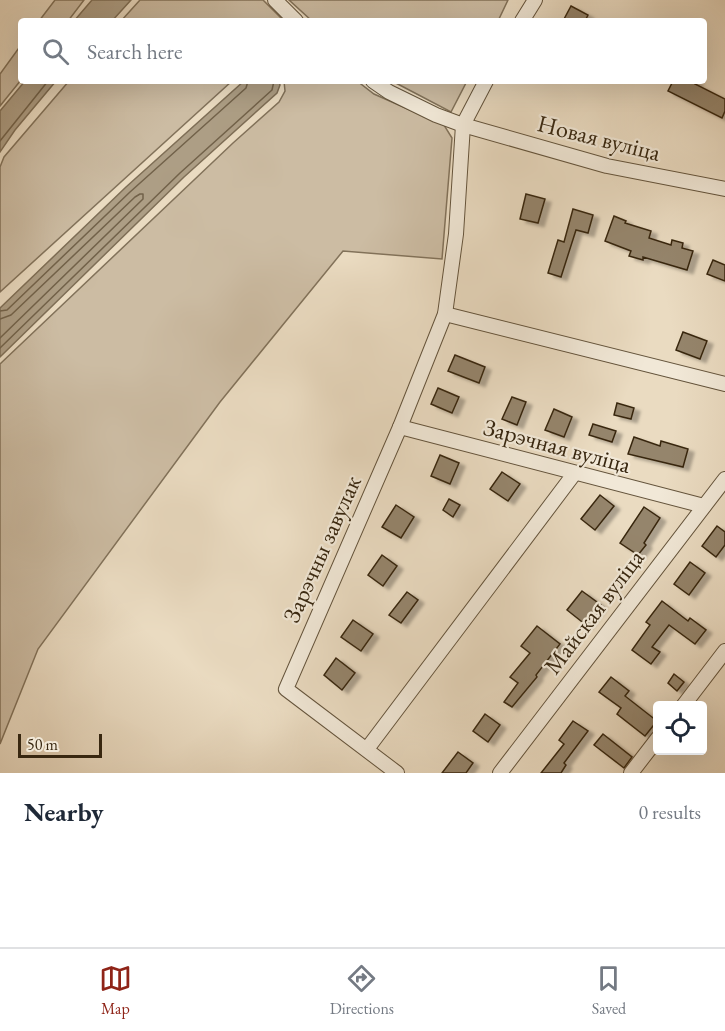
<!DOCTYPE html>
<meta charset="utf-8">
<style>
body{margin:0;font-family:"EB Garamond",serif;background:#f6f6f7;color:#1f2937}
.controls{position:absolute;right:18px;bottom:18px;display:grid;overflow:hidden;border-radius:6px;box-shadow:0 6px 24px #0002}
.controls button{width:54px;height:54px;display:grid;place-items:center;padding:0;border:0;border-bottom:2px solid #e0e1e3;background:#fff;color:#1f2937;font:30px sans-serif}
.scale{position:absolute;left:18px;bottom:15px;width:84px;box-sizing:border-box;padding-left:6px;border:3px solid #382710;border-top:0;font-size:16px;line-height:21px;white-space:nowrap;color:#382710;-webkit-text-stroke:4px #f1e8d7;paint-order:stroke}
.list{margin:0;padding:0;list-style:none}
h2{display:flex;justify-content:space-between;align-items:center;height:78px;margin:0;padding:0 24px;font-size:26px}
h2 small{font-size:20px;font-weight:400;color:#747a83}
.icon{flex:none;width:33px;height:33px;fill:none;stroke:currentColor;stroke-width:2;stroke-linecap:round;stroke-linejoin:round}
.map{position:relative;flex:none;width:725px;height:773px;overflow:hidden}
.search{position:absolute;background:#fff;box-shadow:0 6px 24px #0002;left:18px;right:18px;top:18px;height:66px;display:flex;align-items:center;gap:15px;box-sizing:border-box;padding:0 21px;border-radius:6px;color:#747a83;font-size:22px}
.sheet{height:174px;background:#fff}
nav{display:flex;justify-content:space-around;align-items:center;box-sizing:border-box;height:84px;border-top:2px solid #e0e1e3;background:#fff;font-size:16px;color:#747a83}
nav a{display:grid;justify-items:center;gap:3px}
nav .on{color:#8f2418}
.map>svg:first-child{display:block}
.green{fill:#ccbca3;stroke:#82725a;stroke-width:1.5}
.water{fill:#ad9e85;stroke:#7e6e56;stroke-width:1.5}
.lines{fill:none;stroke-linecap:round;stroke-linejoin:round}
.shore{stroke:#72624a;stroke-width:1.5}
.building{fill:#95856c;stroke:#382710;stroke-width:1.5;filter:url(#shadow)}
.minor-casing{stroke:#64543c;stroke-width:16}
.minor{stroke:#f1e8d7;stroke-width:14}
.labels{text-anchor:middle;stroke-width:4.5;stroke-linejoin:round;paint-order:stroke}
.street-label{font-size:24px;fill:#382710;stroke:#f1e8d7}
</style>
<div class="map">
<svg width="725" height="773" viewBox="0 0 725 773">
<defs>
<filter id="shadow"><feDropShadow dx="6" dy="3.5" stdDeviation="1.5" flood-color="#0004"/></filter>
</defs>
<rect width="100%" height="100%" fill="#eadbc1"/>
<filter id="stains"><feTurbulence type="fractalNoise" baseFrequency=".00333" numOctaves="4"/><feColorMatrix values="0 0 0 0 .2 0 0 0 0 .09 0 0 0 0 .02 0 0 0 .5 -.17"/></filter>
<radialGradient id="worn" r=".72"><stop offset=".6" stop-color="#630" stop-opacity="0"/><stop offset="1" stop-color="#630" stop-opacity=".3"/></radialGradient>
<g class="green">
<path d="M55,0H84L68,21H39Z"/>
<path d="M140,0H263L284,21H121Z"/>
<path d="M289,0H508L498,21H312Z"/>
<path d="M21,45V80L0,106V74Z"/>
<path d="M69,81H232L0,292V167L4,157Z"/>
<path d="M284,81H357L374,94L444,125L452,138L442,259L343,251L220,402L38,649L0,744V364L233,143L279,102L285,91Z"/>
<path d="M392,81H467L451,112Z"/>
</g>
<g class="water">
<path d="M92,0H131L112,21H74Z"/>
<path d="M25,81H56L15,130L0,152V111Z"/>
<path d="M244,81H279L280,85L277,93L184,177L0,357V308L126,187Z"/>
</g>
<g class="lines">
<g class="shore">
<path d="M0,141L48,81"/>
<path d="M0,311L7,310L130,192L246,88L248,81"/>
<path d="M0,319L11,315L135,197L140,194H143V199L0,338"/>
<path d="M0,348L180,173L272,90L274,81"/>
</g>
</g>
<g class="building">
<path d="M571,6L588,15L585,21H563Z"/>
<path d="M673,81H697L695,84L725,99V111L722,118L668,91Z"/>
<path d="M526,194L545,199L538,223L520,219Z"/>
<path d="M573,209L593,215L588,233L576,230L561,277L548,273L558,240L564,242Z"/>
<path d="M614,216L626,221L625,223L651,231L649,238L671,245L672,240L683,243L682,248L693,251L687,270L643,257V260L629,256L631,251L605,241Z"/>
<path d="M713,260L725,265V281L707,274Z"/>
<path d="M683,332L707,341L700,359L676,350Z"/>
<path d="M455,355L485,367L479,383L448,371Z"/>
<path d="M438,388L459,397L452,413L431,404Z"/>
<path d="M512,397L526,402L517,425L502,419Z"/>
<path d="M617,403L634,408L631,419L614,415Z"/>
<path d="M554,409L572,417L564,437L545,430Z"/>
<path d="M593,424L616,431L612,442L589,435Z"/>
<path d="M634,437L660,446L661,441L688,449L683,467L628,454Z"/>
<path d="M440,455L459,463L450,484L431,476Z"/>
<path d="M502,472L520,484L508,501L490,489Z"/>
<path d="M600,495L614,506L595,530L581,519Z"/>
<path d="M449,499L460,505L453,517L443,510Z"/>
<path d="M396,505L414,517L401,538L382,527Z"/>
<path d="M644,507L660,518L644,543L646,545L638,555L620,543Z"/>
<path d="M717,526L725,532V545L716,557L702,546Z"/>
<path d="M382,555L397,566L383,586L368,575Z"/>
<path d="M690,562L705,573L689,595L674,584Z"/>
<path d="M582,591L601,605L586,625L567,610Z"/>
<path d="M407,592L418,600L401,623L389,615Z"/>
<path d="M662,601L688,621L690,618L706,630L695,644L669,625L652,647L660,652L651,664L632,650L650,625L646,622Z"/>
<path d="M353,620L373,634L361,651L341,637Z"/>
<path d="M537,626L560,644L536,675L537,677L512,707L504,702L518,683L510,677L530,653L521,646Z"/>
<path d="M336,658L355,673L342,690L324,675Z"/>
<path d="M674,674L684,682L677,691L668,683Z"/>
<path d="M611,677L629,691L625,696L657,721L645,736L617,714L621,708L599,692Z"/>
<path d="M485,714L500,725L488,742L473,731Z"/>
<path d="M573,721L588,731L564,763L566,765L561,773H541L564,744L559,740Z"/>
<path d="M603,734L632,757L624,768L594,745Z"/>
<path d="M458,752L473,763L466,773H442Z"/>
</g>
<g class="lines">
<g class="minor-casing">
<g id="minor">
<path d="M275,0L296,21"/>
<path d="M522,21L535,0"/>
<path d="M373,81L389,92L436,115L463,125L607,166L725,189"/>
<path d="M445,314L725,384"/>
<path d="M400,427L704,506"/>
<path d="M683,706L725,651"/>
<path d="M367,749L574,474"/>
<path d="M397,773L286,689L400,427L445,314L456,234L463,125L486,81"/>
<path d="M500,773L725,479"/>
<path d="M631,773L658,738"/>
</g>
</g>
<use href="#minor" class="minor"/>
</g>
<g class="labels">
<g class="street-label">
<text transform="translate(599 138) rotate(14)" y="8">Новая вуліца</text>
<text transform="translate(557 446) rotate(15)" y="8">Зарэчная вуліца</text>
<text transform="translate(322 549) rotate(-66)" y="8">Зарэчны завулак</text>
<text transform="translate(594 612) rotate(-53)" y="8">Майская вуліца</text>
</g>
</g>
<rect width="100%" height="100%" filter="url(#stains)"/>
<rect width="100%" height="100%" fill="url(#worn)"/>
</svg>
<div class="controls">
<button><svg class="icon" aria-label="locate" viewBox="0 0 24 24"><circle cx="12" cy="12" r="6"/><path d="M12 2v4M12 18v4M2 12h4M18 12h4"/></svg></button>
</div>
<div class="scale">50 m</div>
<div class="search"><svg class="icon" aria-label="search" viewBox="0 0 24 24"><circle cx="10" cy="10" r="6"/><path d="M15 15l6 6"/></svg>Search here</div>
</div>
<section class="sheet">
<h2>Nearby<small>0 results</small></h2>
<ul class="list">
</ul>
</section>
<nav>
<a class="on"><svg class="icon" aria-label="map" viewBox="0 0 24 24"><path d="M3 6l6-2 6 2 6-2v14l-6 2-6-2-6 2zM9 4v14M15 6v14"/></svg>Map</a>
<a><svg class="icon" aria-label="directions" viewBox="0 0 24 24"><path d="M12 3l9 9-9 9-9-9zM9 14v-3h6M13 9l2 2-2 2"/></svg>Directions</a>
<a><svg class="icon" aria-label="saved" viewBox="0 0 24 24"><path d="M7 4h10v16l-5-4-5 4z"/></svg>Saved</a>
</nav>
